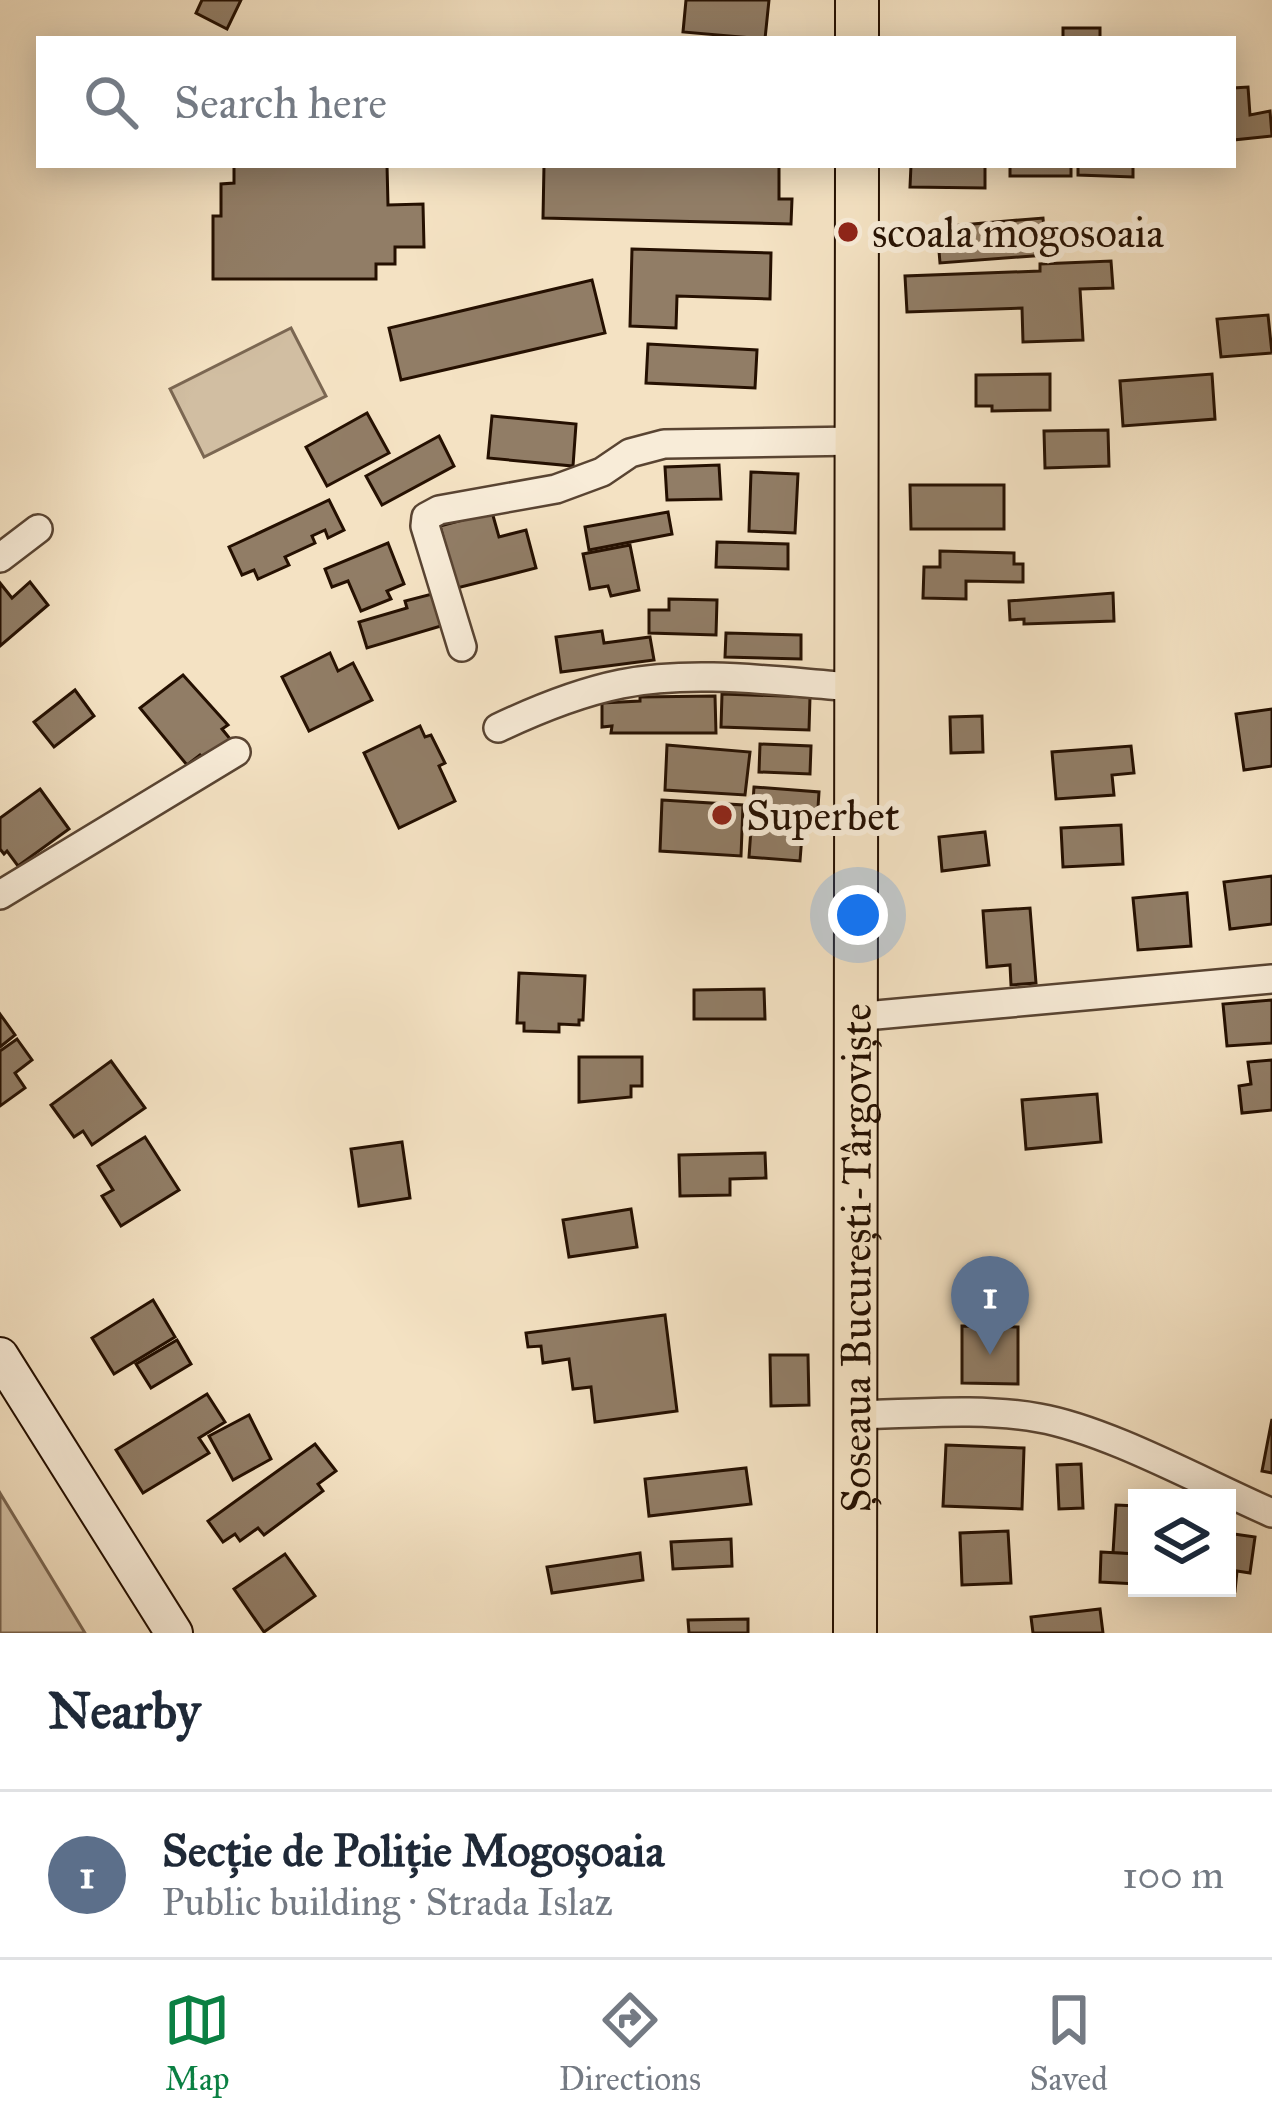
<!DOCTYPE html>
<meta charset="utf-8">
<style>
body{margin:0;font-family:"IM FELL Great Primer",serif;background:#f2f2f3;color:#1f2937}
.controls{position:absolute;right:36px;bottom:36px;display:grid;overflow:hidden;border-radius:0px;box-shadow:0 6px 30px #0003}
.controls button{width:108px;height:108px;display:grid;place-items:center;padding:0;border:0;border-bottom:3px solid #e0e1e3;background:#fff;color:#1f2937;font:60px sans-serif}
.you{position:absolute;left:858px;top:915px;width:42px;height:42px;margin:-30px;border:9px solid #fff;border-radius:50%;background:#1a73e8;box-shadow:0 0 0 18px #1a73e833}
.badge{display:grid;place-items:center;width:78px;height:78px;border-radius:50%;background:#0b8043;color:#fff;font-size:39px;font-weight:700}
.pin{position:absolute;translate:-50% -99px;filter:drop-shadow(0 3px 6px #0008)}
.pin::after{content:'';position:absolute;top:63px;width:42px;height:36px;background:inherit;clip-path:polygon(0 0,100% 0,50% 100%)}
.list{margin:0;padding:0;list-style:none}
h2{display:flex;justify-content:space-between;align-items:center;height:156px;margin:0;padding:0 48px;font-size:51px}
h2 small{font-size:39px;font-weight:400;color:#747a83}
.list li{display:grid;grid-template-columns:78px 1fr auto;gap:36px;align-items:center;box-sizing:border-box;height:168px;padding:0 48px;border-top:3px solid #e0e1e3}
.list b{display:block;font-size:45px;white-space:nowrap}
.list p{margin:0;font-size:39px;white-space:nowrap;color:#747a83}
.list em{font-size:39px;font-style:normal;color:#747a83}
.icon{flex:none;width:66px;height:66px;fill:none;stroke:currentColor;stroke-width:2;stroke-linecap:round;stroke-linejoin:round}
.map{position:relative;flex:none;width:1272px;height:1633px;overflow:hidden}
.search{position:absolute;background:#fff;box-shadow:0 6px 30px #0003;left:36px;right:36px;top:36px;height:132px;display:flex;align-items:center;gap:30px;box-sizing:border-box;padding:0 42px;border-radius:0px;color:#747a83;font-size:45px}
.sheet{height:324px;background:#fff}
nav{display:flex;justify-content:space-around;align-items:center;box-sizing:border-box;height:168px;border-top:3px solid #e0e1e3;background:#fff;font-size:33px;color:#747a83}
nav a{display:grid;justify-items:center;gap:6px}
nav .on{color:#0b8043}
.map>svg:first-child{display:block}
.green{fill:#d1bea2;stroke:#7b6752;stroke-width:3}
.building{fill:#917d66;stroke:#251001;stroke-width:3}
.lines{fill:none;stroke-linecap:round;stroke-linejoin:round}
.street-casing{stroke:#594432;stroke-width:32}
.secondary-casing{stroke:#251001;stroke-width:40}
.primary-casing{stroke:#251001;stroke-width:46}
.street{stroke:#f8ecd8;stroke-width:27}
.secondary{stroke:#f8ecd8;stroke-width:36}
.primary{stroke:#f4e2c3;stroke-width:42}
.poi-dot{fill:#8f2418;stroke:#f8ecd8;stroke-width:4.5}
.labels{text-anchor:middle;stroke-width:12;stroke-linejoin:round;paint-order:stroke}
.poi-label{font-size:42px;fill:#251001;stroke:#f8ecd8;text-anchor:start}
.street-label{font-size:42px;fill:#251001;stroke:#f8ecd8}
</style>
<div class="map">
<svg width="1272" height="1633" viewBox="0 0 1272 1633">
<rect width="100%" height="100%" fill="#f4e2c3"/>
<filter id="stains"><feTurbulence type="fractalNoise" baseFrequency=".00167" numOctaves="4"/><feColorMatrix values="0 0 0 0 .2 0 0 0 0 .09 0 0 0 0 .02 0 0 0 .5 -.17"/></filter>
<radialGradient id="worn" r=".72"><stop offset=".6" stop-color="#630" stop-opacity="0"/><stop offset="1" stop-color="#630" stop-opacity=".3"/></radialGradient>
<g class="green">
<path d="M291,328L326,396L204,457L170,389Z"/>
<path d="M0,1493L85,1633H0Z"/>
</g>
<g class="building">
<path d="M202,0H241L227,29L196,13Z"/>
<path d="M686,0H769L765,39L683,32Z"/>
<rect x="1063" y="28" width="37" height="11"/>
<path d="M1248,87L1250,115L1270,111L1272,136L1233,140V88Z"/>
<path d="M234,165H387L388,205L423,204L424,247H395V264H376V279H213V216H221V184L234,183Z"/>
<path d="M544,165H779V199H792L791,224L543,218Z"/>
<path d="M911,165H985V188L910,187Z"/>
<rect x="1010" y="165" width="61" height="11"/>
<path d="M1078,165H1133V177L1078,175Z"/>
<path d="M1043,218L1046,255L940,263L937,227Z"/>
<path d="M632,249L771,253L770,299L677,296L676,328L630,326Z"/>
<path d="M1111,261L1113,288L1080,289L1083,340L1023,342L1022,308L907,312L905,276L1040,271V264Z"/>
<path d="M592,280L605,333L401,380L389,328Z"/>
<path d="M1268,315L1272,353L1221,357L1217,319Z"/>
<path d="M648,344L757,350L755,388L646,383Z"/>
<path d="M1050,374V410L992,411V406H976V375Z"/>
<path d="M1212,374L1215,419L1123,426L1120,381Z"/>
<path d="M367,413L389,453L327,486L306,447Z"/>
<path d="M492,416L576,424L573,466L488,458Z"/>
<path d="M1108,430L1109,466L1045,468L1044,431Z"/>
<path d="M439,436L454,466L382,505L366,476Z"/>
<path d="M719,465L721,499L667,500L665,467Z"/>
<path d="M751,472L798,474L795,533L749,531Z"/>
<path d="M910,485H1004V529H911Z"/>
<path d="M329,500L344,530L328,538L325,530L312,536L315,543L285,557L289,565L258,579L254,570L242,575L229,547Z"/>
<path d="M492,512L499,537L526,530L536,568L457,588L440,526Z"/>
<path d="M668,512L672,534L589,550L585,527Z"/>
<path d="M717,542L788,544V569L716,567Z"/>
<path d="M388,543L404,584L387,591L391,599L361,611L348,581L332,587L325,569Z"/>
<path d="M630,545L639,590L611,596L608,586L590,589L583,554Z"/>
<path d="M940,551L1014,553V564H1023V582L966,581V599L923,598L924,567H940Z"/>
<path d="M30,582L48,605L0,646V583L12,598Z"/>
<path d="M1113,593L1114,621L1024,624V619L1010,620L1009,601Z"/>
<path d="M432,594L441,626L367,648L359,622L407,608L405,601Z"/>
<path d="M669,599L717,600L716,635L649,633V610H669Z"/>
<path d="M602,631L604,643L650,637L654,660L561,672L556,637Z"/>
<path d="M726,633L801,635V659L725,657Z"/>
<path d="M330,653L338,671L353,663L372,700L309,731L282,677Z"/>
<path d="M183,675L228,725L222,729L231,740L205,760L200,755L187,765L140,708Z"/>
<path d="M75,690L94,716L54,747L34,722Z"/>
<path d="M722,694L810,697L809,730L721,727Z"/>
<path d="M715,696L716,733H611L612,726L602,727V703L640,701V697Z"/>
<path d="M1272,709V766L1244,770L1236,714Z"/>
<path d="M982,716L983,752L951,753L950,717Z"/>
<path d="M420,726L425,737L431,735L445,763L439,766L455,801L399,828L364,753Z"/>
<path d="M760,744L811,746L810,774L759,772Z"/>
<path d="M667,745L750,752L745,795L665,790Z"/>
<path d="M1131,746L1134,773L1112,775L1114,795L1056,799L1052,752Z"/>
<path d="M754,787L819,792L817,823L803,822L800,861L749,857Z"/>
<path d="M40,789L69,829L18,866L7,851L4,854L0,849V818Z"/>
<path d="M662,800L743,805L741,856L660,851Z"/>
<path d="M1121,825L1123,864L1063,867L1061,828Z"/>
<path d="M985,832L989,865L942,871L939,837Z"/>
<path d="M1272,876V924L1230,929L1224,882Z"/>
<path d="M1187,893L1191,946L1138,950L1133,898Z"/>
<path d="M1030,908L1036,983L1011,985L1010,965L987,967L983,911Z"/>
<path d="M519,973L585,976L583,1020H579V1025L559,1024V1032L524,1031V1023H517Z"/>
<path d="M764,989L765,1019H694V990Z"/>
<path d="M1272,1000V1043L1227,1046L1223,1004Z"/>
<path d="M0,1014L15,1035L0,1047Z"/>
<path d="M17,1039L32,1060L15,1073L25,1088L0,1106V1051Z"/>
<path d="M579,1057H642V1086H631V1097L579,1102Z"/>
<path d="M1272,1060V1110L1242,1113L1239,1086L1251,1084L1248,1062Z"/>
<path d="M111,1061L145,1108L92,1145L83,1131L74,1137L51,1105Z"/>
<path d="M1097,1094L1101,1142L1026,1149L1022,1100Z"/>
<path d="M145,1137L179,1190L121,1226L102,1196L113,1190L98,1166Z"/>
<path d="M402,1142L410,1198L359,1206L351,1149Z"/>
<path d="M765,1153L766,1178L730,1179V1195L680,1196L679,1155Z"/>
<path d="M631,1209L637,1247L569,1257L563,1220Z"/>
<path d="M153,1300L175,1337L114,1374L92,1338Z"/>
<path d="M665,1315L677,1411L595,1422L591,1387L573,1389L569,1359L543,1363L541,1346L528,1347L526,1333Z"/>
<path d="M962,1326L1018,1327V1384L962,1383Z"/>
<path d="M177,1340L191,1364L151,1388L136,1364Z"/>
<path d="M770,1355H808L809,1405L771,1406Z"/>
<path d="M207,1394L225,1422L199,1438L209,1453L143,1493L116,1450Z"/>
<path d="M249,1415L271,1459L233,1480L209,1436Z"/>
<path d="M1272,1419V1473L1262,1471Z"/>
<path d="M315,1444L336,1471L318,1484L323,1491L264,1535L258,1528L240,1541L235,1534L223,1542L208,1521Z"/>
<path d="M946,1445L1024,1448L1022,1509L943,1506Z"/>
<path d="M1081,1464L1083,1508L1059,1509L1057,1465Z"/>
<path d="M746,1468L751,1504L649,1516L645,1479Z"/>
<path d="M1116,1505L1137,1506V1554L1113,1553Z"/>
<path d="M1008,1531L1011,1583L962,1585L960,1533Z"/>
<path d="M1227,1533L1255,1537L1250,1573L1237,1571L1235,1591L1217,1588H1227Z"/>
<path d="M731,1539L732,1566L673,1569L671,1542Z"/>
<path d="M1101,1552L1137,1554V1584L1100,1582Z"/>
<path d="M640,1553L643,1580L552,1593L547,1567Z"/>
<path d="M285,1554L315,1596L264,1632L234,1589Z"/>
<path d="M1100,1609L1103,1633H1033L1031,1617Z"/>
<path d="M748,1619V1633H689L688,1620Z"/>
</g>
<g class="lines">
<g class="street-casing">
<g id="street">
<path d="M0,558L38,529"/>
<path d="M462,647L425,526L426,517L439,510L556,489L602,472L630,453L664,444L858,441"/>
<path d="M498,728C538,709 577,693 621,684C696,669 780,682 856,687"/>
<path d="M0,895L236,752"/>
<path d="M854,1017L1272,979"/>
<path d="M852,1415C914,1414 978,1407 1039,1418C1108,1430 1205,1484 1272,1513"/>
</g>
</g>
<g class="secondary-casing">
<path id="secondary" d="M0,1356L174,1633"/>
</g>
<g class="primary-casing">
<g id="primary">
<path d="M857,0V39"/>
<path id="s1" d="M855,1633L857,165"/>
</g>
</g>
<use href="#street" class="street"/>
<use href="#secondary" class="secondary"/>
<use href="#primary" class="primary"/>
</g>
<g class="poi-dot">
<circle cx="848" cy="232" r="12"/>
<circle cx="722" cy="815" r="12"/>
</g>
<g class="labels">
<g class="poi-label">
<text x="872" y="247">scoala mogosoaia</text>
<text x="746" y="830">Superbet</text>
</g>
<g class="street-label">
<text dy="15" stroke="none"><textPath href="#s1" startOffset="375">Șoseaua București-Târgoviște</textPath></text>
</g>
</g>
<rect width="100%" height="100%" filter="url(#stains)"/>
<rect width="100%" height="100%" fill="url(#worn)"/>
</svg>
<div class="controls">
<button><svg class="icon" aria-label="layers" viewBox="0 0 24 24"><path d="M12 4l9 5-9 5-9-5zM3 14l9 5 9-5"/></svg></button>
</div>
<div class="you"></div>
<div class="pin badge" style="left:990px;top:1355px;background:#5c6f8a">1</div>
<div class="search"><svg class="icon" aria-label="search" viewBox="0 0 24 24"><circle cx="10" cy="10" r="6"/><path d="M15 15l6 6"/></svg>Search here</div>
</div>
<section class="sheet">
<h2>Nearby<small></small></h2>
<ul class="list">
<li><span class="badge" style="background:#5c6f8a">1</span><div><b>Secție de Poliție Mogoșoaia</b><p>Public building · Strada Islaz</p></div><em>100 m</em></li>
</ul>
</section>
<nav>
<a class="on"><svg class="icon" aria-label="map" viewBox="0 0 24 24"><path d="M3 6l6-2 6 2 6-2v14l-6 2-6-2-6 2zM9 4v14M15 6v14"/></svg>Map</a>
<a><svg class="icon" aria-label="directions" viewBox="0 0 24 24"><path d="M12 3l9 9-9 9-9-9zM9 14v-3h6M13 9l2 2-2 2"/></svg>Directions</a>
<a><svg class="icon" aria-label="saved" viewBox="0 0 24 24"><path d="M7 4h10v16l-5-4-5 4z"/></svg>Saved</a>
</nav>
